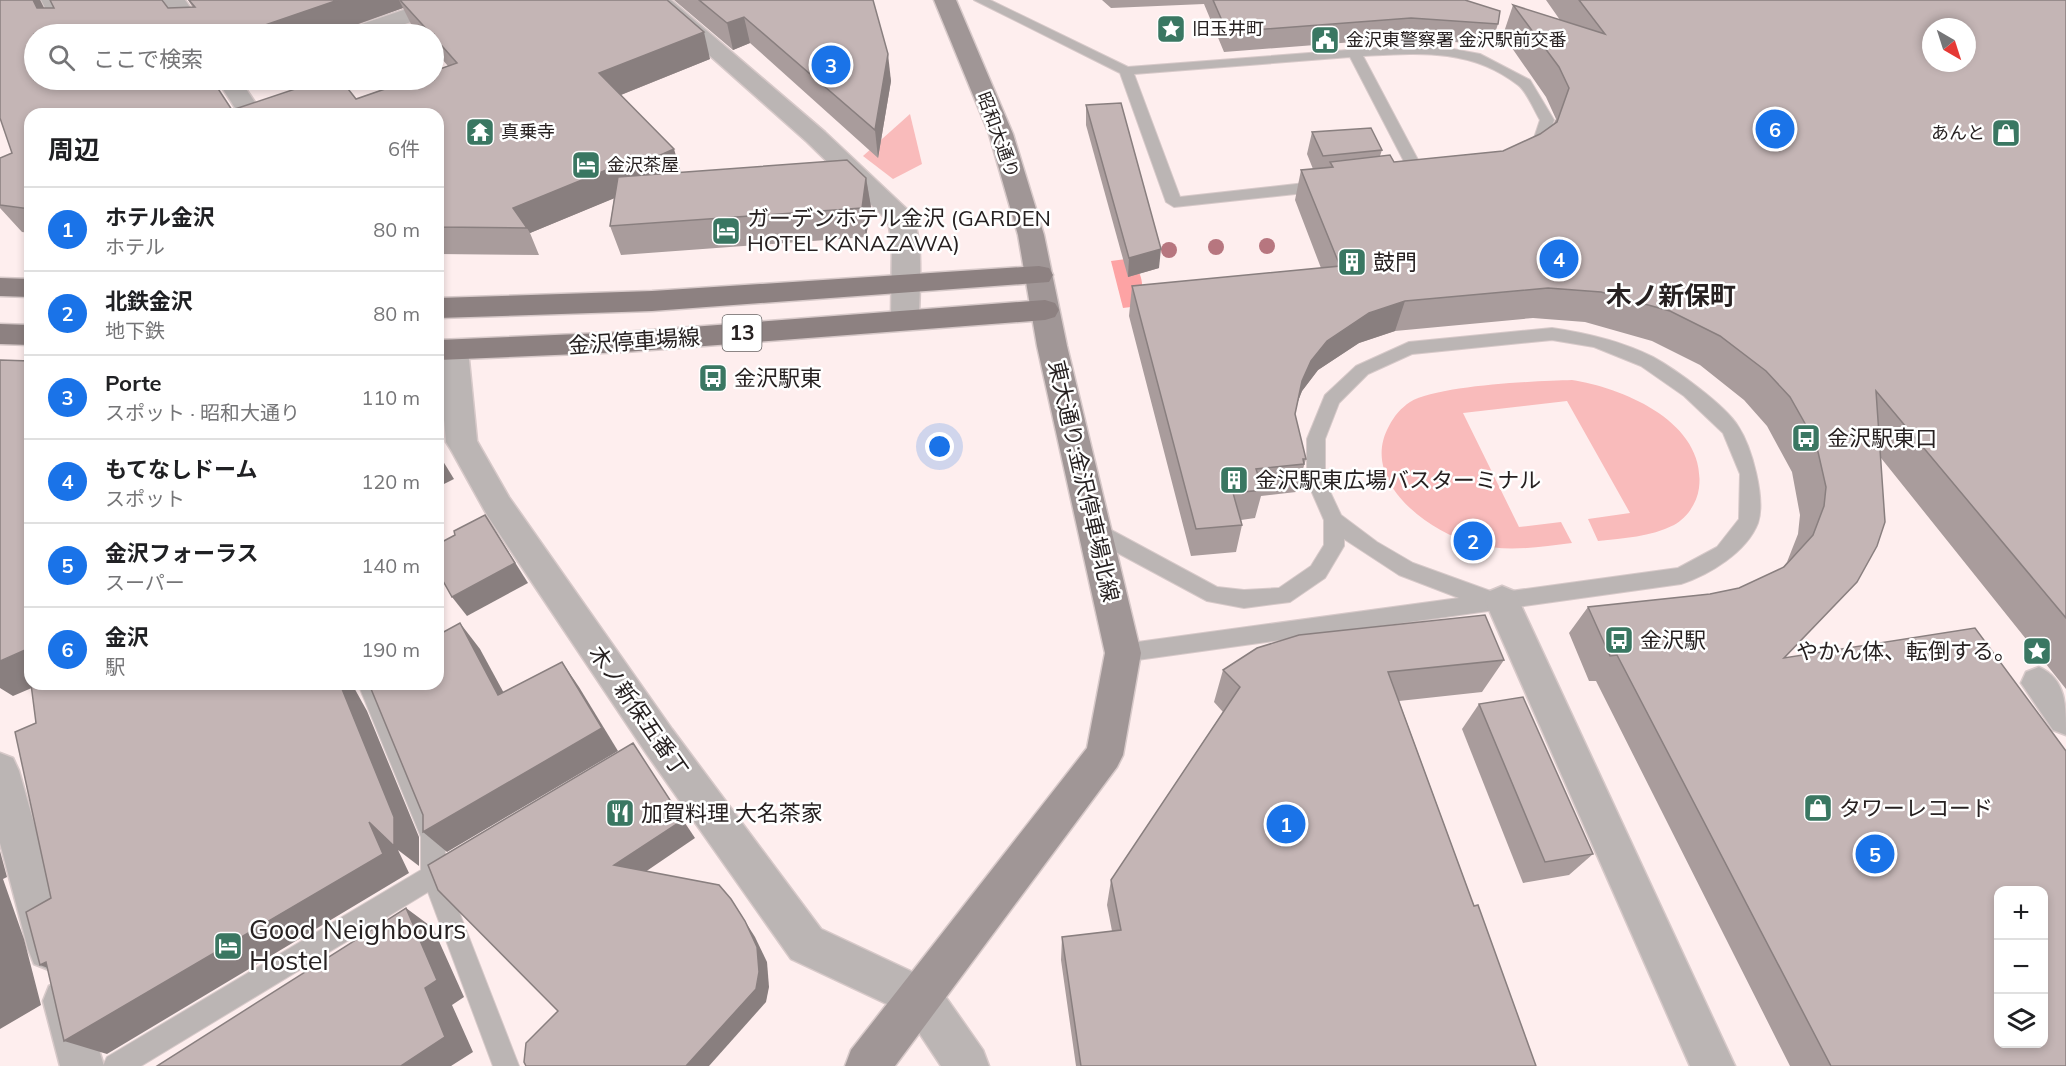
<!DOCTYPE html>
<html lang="ja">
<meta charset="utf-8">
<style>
body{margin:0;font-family:Mulish,"Noto Sans JP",sans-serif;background:#f6f6f6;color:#202124}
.controls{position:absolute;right:18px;bottom:18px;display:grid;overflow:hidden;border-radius:12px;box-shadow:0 3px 9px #0003}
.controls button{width:54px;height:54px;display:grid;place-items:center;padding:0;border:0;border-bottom:2px solid #e0e0e0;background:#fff;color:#202124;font:30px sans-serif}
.compass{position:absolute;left:1922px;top:18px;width:54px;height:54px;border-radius:50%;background:#fff;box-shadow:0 3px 9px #0003;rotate:141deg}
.you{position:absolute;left:940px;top:447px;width:21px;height:21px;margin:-15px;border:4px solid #fff;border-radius:50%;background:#1a73e8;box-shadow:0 0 0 9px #1a73e833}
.badge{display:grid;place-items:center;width:39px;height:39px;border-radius:50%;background:#1a73e8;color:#fff;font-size:20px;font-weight:700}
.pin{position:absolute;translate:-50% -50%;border:3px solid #fff;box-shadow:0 2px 6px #0006}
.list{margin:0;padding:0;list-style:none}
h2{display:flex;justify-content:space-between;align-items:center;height:78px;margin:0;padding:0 24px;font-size:26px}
h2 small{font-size:20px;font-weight:400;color:#757577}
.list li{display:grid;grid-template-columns:39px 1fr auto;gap:18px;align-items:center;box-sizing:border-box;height:84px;padding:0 24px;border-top:2px solid #e0e0e0}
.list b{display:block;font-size:22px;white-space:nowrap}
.list p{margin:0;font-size:20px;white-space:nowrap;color:#757577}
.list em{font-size:20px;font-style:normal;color:#757577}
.icon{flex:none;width:33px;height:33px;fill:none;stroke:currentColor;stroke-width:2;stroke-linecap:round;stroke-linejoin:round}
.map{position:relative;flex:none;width:2066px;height:1066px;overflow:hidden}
.search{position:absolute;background:#fff;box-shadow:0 3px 9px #0003;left:24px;top:24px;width:420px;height:66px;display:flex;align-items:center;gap:15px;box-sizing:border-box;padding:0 21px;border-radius:33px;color:#757577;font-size:22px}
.panel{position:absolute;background:#fff;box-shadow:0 3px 9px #0003;left:24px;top:108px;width:420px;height:582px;border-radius:18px}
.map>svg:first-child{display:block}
.green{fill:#f9bbbb}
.water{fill:#fda3a4}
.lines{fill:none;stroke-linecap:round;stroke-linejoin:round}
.lane-casing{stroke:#d7c9c9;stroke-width:2}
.street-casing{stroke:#d7c9c9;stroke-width:3}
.secondary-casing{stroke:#d7c9c9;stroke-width:3}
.primary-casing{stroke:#d7c9c9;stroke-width:3}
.lane{fill:#bbb5b4;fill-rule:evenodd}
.street{fill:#bbb5b4;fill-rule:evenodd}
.secondary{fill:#a09696;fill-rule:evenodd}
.primary{fill:#8d8181;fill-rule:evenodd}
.tree{fill:#b7767f}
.wall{fill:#a99c9c;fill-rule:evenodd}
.shaded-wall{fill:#897f7f}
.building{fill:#c4b5b5;stroke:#897f7f;stroke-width:1.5;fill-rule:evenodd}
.labels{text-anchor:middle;stroke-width:5;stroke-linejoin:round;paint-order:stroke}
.far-poi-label{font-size:18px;fill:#272121;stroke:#fff;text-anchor:start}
.far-street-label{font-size:18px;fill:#272121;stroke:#fff}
.shield{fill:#fff;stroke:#686464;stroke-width:1.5}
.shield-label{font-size:21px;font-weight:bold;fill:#272121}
.poi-label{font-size:22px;fill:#272121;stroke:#fff;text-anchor:start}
.street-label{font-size:22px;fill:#272121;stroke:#fff}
.quarter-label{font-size:26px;font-weight:bold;fill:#272121;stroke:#fff}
.near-poi-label{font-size:27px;fill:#272121;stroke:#fff;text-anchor:start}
</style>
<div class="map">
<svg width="2066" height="1066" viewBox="0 0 2066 1066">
<rect width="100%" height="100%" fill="#feeeee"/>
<g class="green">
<path d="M910,114L922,164L893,179L863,156Z"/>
<path d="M1572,380C1623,388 1707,422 1699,488C1697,503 1687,518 1674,525C1650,537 1624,538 1598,541L1588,519L1630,513L1567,401L1463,413L1519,527L1561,522L1572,543C1538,547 1505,553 1472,543C1427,531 1359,480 1389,426C1394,416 1401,408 1410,402C1438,385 1536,381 1572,380Z"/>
</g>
<path class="water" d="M1126,259C1145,272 1144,286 1139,306L1123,308L1111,261Z"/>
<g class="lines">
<g class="lane-casing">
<g id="lane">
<path d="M41,0H53L71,34H59Z"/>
<path d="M974,0H990L1128,67L1426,44L1480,54L1530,80L1554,120L1543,150L1527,155L1522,154L1520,151L1532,144L1540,120C1534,110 1527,92 1518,85C1471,48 1418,53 1363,56L1426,175L1423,178L1408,181L1400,176L1409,171L1350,57L1134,74L1180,197L1323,181L1331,186L1323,191L1174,207L1166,202L1120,73Z"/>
<path d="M81,80H95L112,114H98Z"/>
<path d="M1552,328C1587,333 1621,341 1653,357C1675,369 1725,405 1738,426C1752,447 1766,499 1758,523C1747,552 1709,575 1681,584L1123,662L1116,659L1112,653L1116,647L1123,644L1459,598L1399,575L1344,539V546L1325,578L1290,602L1244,608L1207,601L1088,537L1085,531L1088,525L1095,523L1102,525L1217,587L1244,590L1279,588L1311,566L1324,545V520L1307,481V439L1325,395L1356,366L1409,342ZM1552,340L1594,347L1641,366L1684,396L1723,433L1740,474L1739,519L1717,547L1678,568L1496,593L1413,563L1377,542L1341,515L1325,481V439L1339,403L1368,374L1412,354Z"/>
<path d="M358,684H380L445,837V856L456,850L464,854L468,862L464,870L447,881L519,1066H493L428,892L141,1066H103L107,1057L421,870V837Z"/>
</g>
</g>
<g class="street-casing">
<g id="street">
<path d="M163,0H185L209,34H187Z"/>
<path d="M433,0H465L462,5L375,34H344L347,29Z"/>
<path d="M647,0H671L825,132L910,212C925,235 919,292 919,320L915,327L905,330L895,327L891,320L892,244L888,221L807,142Z"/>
<path d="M217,80H240L263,114H239Z"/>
<path d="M453,340L463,343L468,350L477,441L509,497L672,729L821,929L936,983L983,1050L989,1066H941L906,1013L791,959L646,753L487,515L451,450L446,442L438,350L443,343Z"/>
<path d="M1502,586L1514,591L1519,601L1735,1066H1690L1485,601L1490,591Z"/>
<path d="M2039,667C2066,679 2066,705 2066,735L2053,730L2021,683L2026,672Z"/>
<path d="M0,753L13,758L19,771L70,949L64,964L49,970L34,964L28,949L0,843Z"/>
<path d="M64,980L79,986L104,1066H60L43,1001L49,986Z"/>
</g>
</g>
<g class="secondary-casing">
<path id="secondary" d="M934,0H956L1013,134L1044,235L1067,346L1141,653L1123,755L1117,767L895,1066H845L851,1050L1087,748L1105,653L1037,346L1018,235L989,134Z"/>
</g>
<g class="primary-casing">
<g id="primary">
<path d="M1039,266L1049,268L1053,275L1049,282L652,311L438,318V298L652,291Z"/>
<path d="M0,278L30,279V297L0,296Z"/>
<path d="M1045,300L1055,303L1059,310L1055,317L1045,320L625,352L438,360V340L625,332Z"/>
<path d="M0,324L30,325V345L0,344Z"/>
</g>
</g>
<use href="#lane" class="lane"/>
<use href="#street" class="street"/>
<use href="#secondary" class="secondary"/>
<use href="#primary" class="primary"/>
</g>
<g class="tree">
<circle cx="1267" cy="246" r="8"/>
<circle cx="1216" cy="247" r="8"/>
<circle cx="1169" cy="250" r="8"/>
</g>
<g class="wall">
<path d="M0,0H40L44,8H193L188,0H667L710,59L621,95L681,172L866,178L871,207L866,237L621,255L610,226L614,198L530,233L539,255L438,254V114H30V233L22,232L0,208V158L12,153ZM403,8L411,24L420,34H434V50L448,66L356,99L232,110L212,80L93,89L83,88L79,80H34V34H330Z"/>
<path d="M674,0H873L891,81L878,158L750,43L733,50Z"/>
<path d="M1102,0H1465L1498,24L1491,45L1405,38L1224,52L1204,4L1111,8Z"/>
<path d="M1546,0H2066V689L1881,458L1784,658L2066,1066H1790L1596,681H1589L1569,633L1588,607L1710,594L1739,588L1782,568L1787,562L1798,534L1800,515L1792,472L1767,426L1744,400L1700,365L1652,341L1585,322L1533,318L1395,331L1359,343L1318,370L1302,391L1298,401L1295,414L1306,459L1296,492L1261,496L1255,518L1241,520L1242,525L1236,552L1191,556L1129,316L1132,286L1321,268L1295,200L1301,170L1313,169L1307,154L1312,132L1382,150L1380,156L1394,162L1503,151L1540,134L1554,123L1556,119L1546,97L1503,35L1513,5L1560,20Z"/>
<path d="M1086,105L1159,268L1128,277L1086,125Z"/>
<path d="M1504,660L1482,692L1399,701L1474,906L1536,1066H1076L1061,960L1062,937L1112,931L1107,905L1111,880L1223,712L1214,702L1223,670Z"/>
<path d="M1479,704L1593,854L1569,875L1523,883L1462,729Z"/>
</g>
<g class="shaded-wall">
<path d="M33,0H40L57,34L37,8Z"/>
<path d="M338,0H399L403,8L330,34H239Z"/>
<path d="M744,17L750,43L733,50L727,23Z"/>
<path d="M704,32L710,59L608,100L599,73Z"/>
<path d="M888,54L891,81L878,158L875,130Z"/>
<path d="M71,80H79L96,114L75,88Z"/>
<path d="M203,80H212L227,104L187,89L188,85Z"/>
<path d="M674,149L682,176L627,193L530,233L527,228L513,208L621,164Z"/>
<path d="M866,178L871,207L866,237L862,208Z"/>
<path d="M1161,249L1159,268L1128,277L1129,258Z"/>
<path d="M1405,301L1395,331L1359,343L1318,370L1302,391L1294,411L1302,381L1311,361L1327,341L1369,313Z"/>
<path d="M438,453L454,479L438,487Z"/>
<path d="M485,515L528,583L467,616L452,597Z"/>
<path d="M460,623L480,649L518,719L498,695Z"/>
<path d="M27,649L30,651V684H41L13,696L0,688V661Z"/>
<path d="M562,662L579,687L618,751L447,852L423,832Z"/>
<path d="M340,684H352L367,711L419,837V866L398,850L409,873L107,1054L64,1041Z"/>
<path d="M683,820L695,838L629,883L614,865Z"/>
<path d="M0,851L7,877L3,879L24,939L41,1005L0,1029Z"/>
<path d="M731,899L755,937L767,962L769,987L766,1002L709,1066H686Z"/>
<path d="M406,908L433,928L464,997L452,1005L473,1052L451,1066H401L425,988Z"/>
<path d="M46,962L82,981L40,965Z"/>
</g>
<g class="building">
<path d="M0,0H33L37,8H54L50,0H162L168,8L195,7L189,0H338L239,34H34V80H71L75,88L93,89L94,86L91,80H203L188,85L187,89L217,87L232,110L322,80H341L356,99L411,80H434V71L457,63L434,37V34H431L400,0H667L704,32L599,73L674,149L620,173L621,164L513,208L527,228L438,227V114H30V209L0,205V158L12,153L0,118Z"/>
<path d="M699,0H873L888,54L875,130L744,17L727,23Z"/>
<path d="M1213,0H1465L1500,11L1498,24L1411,18L1227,32Z"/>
<path d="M1579,0H2066V618L1876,391L1885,522L1877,546L1857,582L1784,658L1975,628L2066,751V1066H1831L1617,655L1610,656L1588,607L1710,594L1739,588L1784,567L1813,535L1824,506L1826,487L1816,443L1790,397L1766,371L1720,336L1670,311L1601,292L1548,288L1405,301L1369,313L1327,341L1311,361L1302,381L1295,414L1306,459H1303L1304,464L1256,469L1263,490L1233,493L1242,525L1196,529L1132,286L1340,266L1301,170L1333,167L1330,162L1390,155L1394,162L1503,151L1540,134L1557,122L1569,88L1559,67L1513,5L1605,34ZM1931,27H1967V63H1931ZM1998,891H2043V1044H1998Z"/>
<path d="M1121,103L1161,249L1129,258L1086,105Z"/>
<path d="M1371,128L1382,150L1323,156L1312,132Z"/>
<path d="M847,160L866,178L862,208L610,226L618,177Z"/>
<path d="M0,360L30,361V672L27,649L0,661Z"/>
<path d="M485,515L515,563L452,597L438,572V544L455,535L454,531Z"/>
<path d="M1485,615L1504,660L1388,672L1474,906L1478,905L1536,1066H1081L1062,937L1121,930L1111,880L1240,687L1223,670L1257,648L1299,635Z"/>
<path d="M460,623L498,695L562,662L602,728L423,832V815L369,684H438V635Z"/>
<path d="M31,684H340L394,817V846L369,822L383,854L64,1041L46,962L40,965L26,912L51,898L15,732L36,723Z"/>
<path d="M1523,697L1593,854L1545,862L1479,704Z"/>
<path d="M633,743L683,820L614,865L719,885L731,899L745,921L757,947L759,972L756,989L686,1066H526L524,1062L526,1043L558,1011L438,890L428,865Z"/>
<path d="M406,908L437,980L425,988L445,1037L401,1066H157Z"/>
</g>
<defs>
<g id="sight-square" transform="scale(1.5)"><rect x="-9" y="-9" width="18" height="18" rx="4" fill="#3a7762" stroke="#fff"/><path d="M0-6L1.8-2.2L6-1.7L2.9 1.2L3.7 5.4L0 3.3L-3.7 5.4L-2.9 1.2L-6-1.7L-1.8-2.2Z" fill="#fff"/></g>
<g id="civic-square" transform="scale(1.5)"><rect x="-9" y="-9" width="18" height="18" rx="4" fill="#3a7762" stroke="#fff"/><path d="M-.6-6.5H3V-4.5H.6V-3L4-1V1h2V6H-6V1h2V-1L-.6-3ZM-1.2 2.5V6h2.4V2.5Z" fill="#fff"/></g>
<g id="temple-square" transform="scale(1.5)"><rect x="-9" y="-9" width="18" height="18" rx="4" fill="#3a7762" stroke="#fff"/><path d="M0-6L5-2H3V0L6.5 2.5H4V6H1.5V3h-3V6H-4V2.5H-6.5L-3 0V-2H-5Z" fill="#fff"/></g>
<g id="shop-square" transform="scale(1.5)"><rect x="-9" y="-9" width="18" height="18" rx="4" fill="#3a7762" stroke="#fff"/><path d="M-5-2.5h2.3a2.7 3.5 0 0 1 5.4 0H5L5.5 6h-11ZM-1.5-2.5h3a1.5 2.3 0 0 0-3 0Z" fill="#fff"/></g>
<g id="hotel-square" transform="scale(1.5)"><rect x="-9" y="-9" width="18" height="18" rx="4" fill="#3a7762" stroke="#fff"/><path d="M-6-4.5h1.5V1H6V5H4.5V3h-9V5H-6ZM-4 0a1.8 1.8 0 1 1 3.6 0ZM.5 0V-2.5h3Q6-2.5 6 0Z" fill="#fff"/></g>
<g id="building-square" transform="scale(1.5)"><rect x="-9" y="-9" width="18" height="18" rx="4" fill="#3a7762" stroke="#fff"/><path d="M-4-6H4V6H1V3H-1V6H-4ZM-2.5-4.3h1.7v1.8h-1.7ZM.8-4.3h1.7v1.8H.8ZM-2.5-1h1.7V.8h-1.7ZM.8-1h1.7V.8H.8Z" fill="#fff"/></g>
<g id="bus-square" transform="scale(1.5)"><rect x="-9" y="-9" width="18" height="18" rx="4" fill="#3a7762" stroke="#fff"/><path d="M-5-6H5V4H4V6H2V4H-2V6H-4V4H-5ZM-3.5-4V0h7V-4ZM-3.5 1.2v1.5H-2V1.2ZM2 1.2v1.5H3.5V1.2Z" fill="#fff"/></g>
<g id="restaurant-square" transform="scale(1.5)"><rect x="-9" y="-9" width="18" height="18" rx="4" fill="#3a7762" stroke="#fff"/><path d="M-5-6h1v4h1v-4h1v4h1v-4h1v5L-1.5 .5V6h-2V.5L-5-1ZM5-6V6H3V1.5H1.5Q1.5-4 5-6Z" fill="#fff"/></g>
</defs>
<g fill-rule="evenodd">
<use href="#sight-square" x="1171" y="29"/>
<use href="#civic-square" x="1325" y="40"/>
<use href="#temple-square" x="480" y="132"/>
<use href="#shop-square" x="2006" y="133"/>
<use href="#hotel-square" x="586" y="165"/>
<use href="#hotel-square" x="726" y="231"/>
<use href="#building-square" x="1352" y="262"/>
<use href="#bus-square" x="713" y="378"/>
<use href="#bus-square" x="1806" y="438"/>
<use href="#building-square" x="1234" y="480"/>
<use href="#bus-square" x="1619" y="640"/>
<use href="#sight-square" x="2037" y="651"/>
<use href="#shop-square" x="1818" y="808"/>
<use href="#restaurant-square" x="620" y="813"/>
<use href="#hotel-square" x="228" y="946"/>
</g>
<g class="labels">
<g class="far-poi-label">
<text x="1192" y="35">旧玉井町</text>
<text x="1346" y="46">金沢東警察署 金沢駅前交番</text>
<text x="501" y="138">真乗寺</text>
<text x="1985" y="139" text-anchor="end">あんと</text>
<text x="607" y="171">金沢茶屋</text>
</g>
<g class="far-street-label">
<text transform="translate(998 135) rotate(70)" y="6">昭和大通り</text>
</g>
<rect class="shield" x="722.5" y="315" width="39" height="36" rx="4.5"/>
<g class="shield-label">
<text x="742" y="340">13</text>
</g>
<g class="poi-label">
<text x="747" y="226">ガーデンホテル金沢 (GARDEN<tspan x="747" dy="25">HOTEL KANAZAWA)</tspan></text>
<text x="1373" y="270">鼓門</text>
<text x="734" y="386">金沢駅東</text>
<text x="1827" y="446">金沢駅東口</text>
<text x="1255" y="488">金沢駅東広場バスターミナル</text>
<text x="1640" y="648">金沢駅</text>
<text x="2016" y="659" text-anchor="end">やかん体、転倒する。</text>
<text x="1839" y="816">タワーレコード</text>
<text x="641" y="821">加賀料理 大名茶家</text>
</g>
<g class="street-label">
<text transform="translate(634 341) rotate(-4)" y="8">金沢停車場線</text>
<text transform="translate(1084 481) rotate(77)" y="8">東大通り;金沢停車場北線</text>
<text transform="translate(639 711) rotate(55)" y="8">木ノ新保五番丁</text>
</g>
<g class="quarter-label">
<text x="1671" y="305">木ノ新保町</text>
</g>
<g class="near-poi-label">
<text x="249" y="939">Good Neighbours<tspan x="249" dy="31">Hostel</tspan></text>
</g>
</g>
</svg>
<div class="controls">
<button>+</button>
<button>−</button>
<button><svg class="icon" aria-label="layers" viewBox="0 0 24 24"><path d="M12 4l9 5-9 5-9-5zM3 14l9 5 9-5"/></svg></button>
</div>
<svg class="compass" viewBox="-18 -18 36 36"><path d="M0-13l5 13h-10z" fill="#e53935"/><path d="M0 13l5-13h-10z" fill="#757577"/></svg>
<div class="you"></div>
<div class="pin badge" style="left:1286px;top:824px">1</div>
<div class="pin badge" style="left:1473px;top:541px">2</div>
<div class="pin badge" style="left:831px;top:65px">3</div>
<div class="pin badge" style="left:1559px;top:259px">4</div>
<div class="pin badge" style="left:1875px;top:854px">5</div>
<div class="pin badge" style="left:1775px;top:129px">6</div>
<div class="search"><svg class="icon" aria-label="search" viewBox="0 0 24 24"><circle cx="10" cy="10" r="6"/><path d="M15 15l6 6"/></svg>ここで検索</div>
<section class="panel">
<h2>周辺<small>6件</small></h2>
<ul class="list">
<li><span class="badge">1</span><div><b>ホテル金沢</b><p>ホテル</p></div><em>80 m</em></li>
<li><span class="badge">2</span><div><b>北鉄金沢</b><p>地下鉄</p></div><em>80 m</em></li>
<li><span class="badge">3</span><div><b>Porte</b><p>スポット · 昭和大通り</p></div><em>110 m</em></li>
<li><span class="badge">4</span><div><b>もてなしドーム</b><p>スポット</p></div><em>120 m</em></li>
<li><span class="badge">5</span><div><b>金沢フォーラス</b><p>スーパー</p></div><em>140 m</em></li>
<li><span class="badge">6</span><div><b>金沢</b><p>駅</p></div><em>190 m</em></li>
</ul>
</section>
</div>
